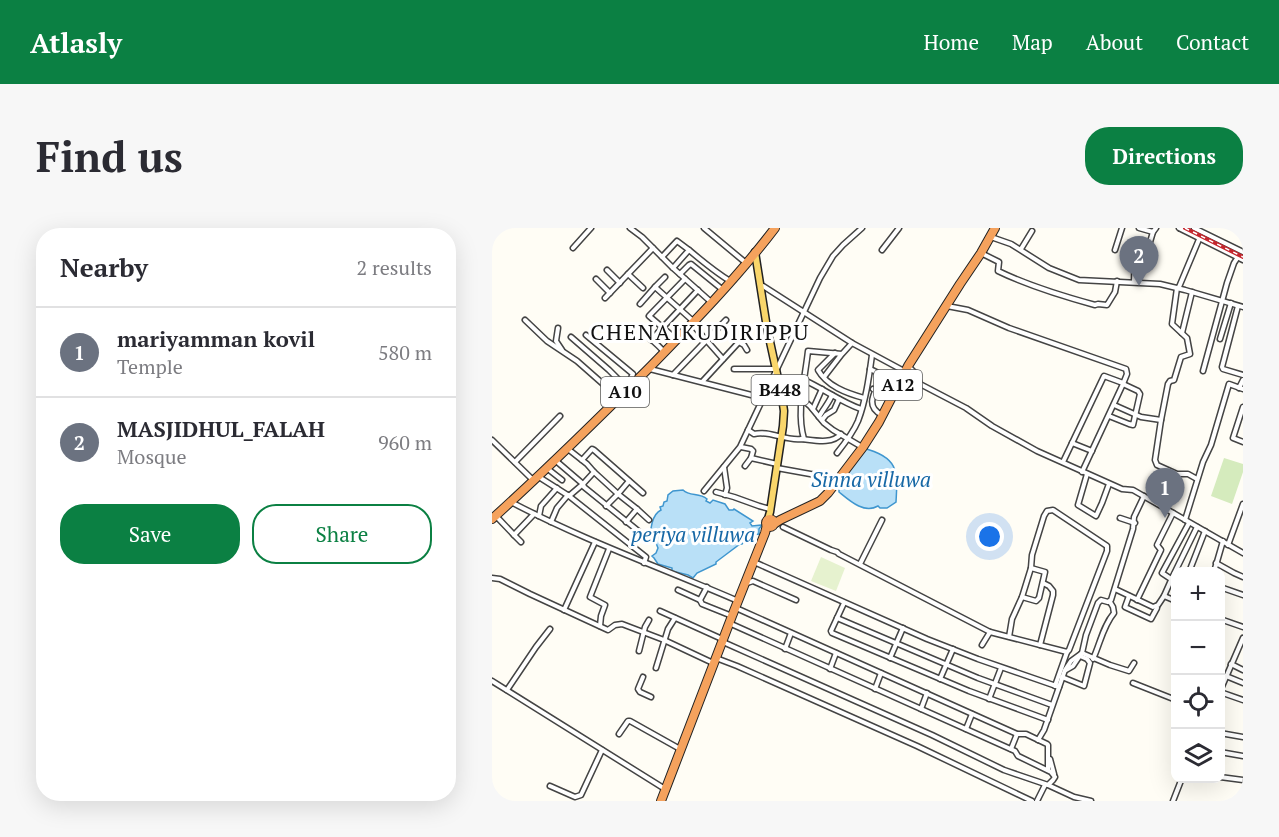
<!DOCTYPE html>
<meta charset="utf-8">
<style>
body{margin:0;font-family:"PT Serif",serif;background:#f7f7f7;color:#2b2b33}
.controls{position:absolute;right:18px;bottom:18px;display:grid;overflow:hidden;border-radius:12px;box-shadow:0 6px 24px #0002}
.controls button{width:54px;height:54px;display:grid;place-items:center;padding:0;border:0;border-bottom:2px solid #e1e1e2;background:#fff;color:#2b2b33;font:30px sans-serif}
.you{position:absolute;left:498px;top:309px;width:21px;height:21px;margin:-15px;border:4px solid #fff;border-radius:50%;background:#1a73e8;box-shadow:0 0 0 9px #1a73e833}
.badge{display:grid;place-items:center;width:39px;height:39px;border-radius:50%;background:#0b8043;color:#fff;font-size:20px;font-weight:700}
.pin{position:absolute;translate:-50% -50px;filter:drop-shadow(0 2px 3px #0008)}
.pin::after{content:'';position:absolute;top:32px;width:21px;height:18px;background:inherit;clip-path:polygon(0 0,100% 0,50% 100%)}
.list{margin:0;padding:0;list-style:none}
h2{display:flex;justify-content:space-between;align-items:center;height:78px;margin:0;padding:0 24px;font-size:26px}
h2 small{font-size:20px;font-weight:400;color:#7c7c81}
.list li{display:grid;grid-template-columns:39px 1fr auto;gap:18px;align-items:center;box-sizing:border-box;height:90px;padding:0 24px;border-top:2px solid #e1e1e2}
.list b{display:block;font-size:22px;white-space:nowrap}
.list p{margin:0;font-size:20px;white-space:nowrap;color:#7c7c81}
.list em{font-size:20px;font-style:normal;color:#7c7c81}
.actions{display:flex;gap:12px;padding:18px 24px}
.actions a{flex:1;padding:14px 0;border:2px solid #0b8043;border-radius:24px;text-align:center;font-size:21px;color:#0b8043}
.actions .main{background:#0b8043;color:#fff}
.icon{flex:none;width:33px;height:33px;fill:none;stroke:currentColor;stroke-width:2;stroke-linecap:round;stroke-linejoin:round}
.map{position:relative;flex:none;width:751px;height:573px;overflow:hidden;border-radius:24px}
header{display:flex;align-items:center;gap:36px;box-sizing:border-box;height:84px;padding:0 30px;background:#0b8043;color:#fff}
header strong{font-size:28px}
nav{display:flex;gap:33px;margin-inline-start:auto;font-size:21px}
.intro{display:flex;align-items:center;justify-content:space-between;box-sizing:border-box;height:144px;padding:0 36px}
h1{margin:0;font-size:42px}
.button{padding:15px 27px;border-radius:24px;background:#0b8043;color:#fff;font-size:21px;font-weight:700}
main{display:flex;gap:36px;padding:0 36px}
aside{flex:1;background:#fff;border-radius:24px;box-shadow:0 6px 24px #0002}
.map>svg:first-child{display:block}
.green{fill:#d5ebbd}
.pitch{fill:#e6f2cf}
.water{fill:#b9e0f7;stroke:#3f96cf;stroke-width:1.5}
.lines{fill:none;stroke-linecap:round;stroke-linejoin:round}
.minor-casing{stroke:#444;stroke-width:7}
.major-casing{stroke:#222;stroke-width:9}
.highway-casing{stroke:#222;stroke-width:10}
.minor{stroke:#fff;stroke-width:4}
.major{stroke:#f9d66b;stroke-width:6}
.highway{stroke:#f5a25d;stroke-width:8}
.rail-casing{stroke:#c4262e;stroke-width:4}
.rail{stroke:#fff;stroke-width:1.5;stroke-dasharray:4.5;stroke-linecap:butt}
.labels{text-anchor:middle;stroke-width:6;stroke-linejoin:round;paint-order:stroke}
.shield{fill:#fff;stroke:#585858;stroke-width:1.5}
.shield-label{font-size:18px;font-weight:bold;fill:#111}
.water-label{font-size:21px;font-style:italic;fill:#1768a6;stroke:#fff}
.quarter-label{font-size:22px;letter-spacing:1.5px;fill:#111;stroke:#fff}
</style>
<header>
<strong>Atlasly</strong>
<nav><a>Home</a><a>Map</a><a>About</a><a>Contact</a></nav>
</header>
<div class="intro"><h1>Find us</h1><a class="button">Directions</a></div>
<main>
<aside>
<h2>Nearby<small>2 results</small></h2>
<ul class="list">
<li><span class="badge" style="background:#6b7280">1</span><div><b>mariyamman kovil</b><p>Temple</p></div><em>580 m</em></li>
<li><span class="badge" style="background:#6b7280">2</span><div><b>MASJIDHUL_FALAH</b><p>Mosque</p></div><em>960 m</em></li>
</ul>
<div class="actions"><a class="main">Save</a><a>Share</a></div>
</aside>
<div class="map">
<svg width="751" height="573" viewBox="0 0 751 573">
<rect width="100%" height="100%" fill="#fffdf5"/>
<path class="green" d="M732,230L751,236V244L740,276L719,268Z"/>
<path class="pitch" d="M329,329L353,340L344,363L319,353Z"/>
<g class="water">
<path d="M371,220C406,229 406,242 404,274L395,280H388L386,278C372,286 358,273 347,264V261L349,260L347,257L350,255L353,254L351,250Z"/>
<path d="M191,262C198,269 207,264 215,271L214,273L218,275L221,272L233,276L237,282H241L242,281L261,293L258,295L260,298L270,297L267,301V306L259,307L250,316H248L224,334V336L205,345L201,350L196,347L180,343V340L166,336L162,330L160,328L164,325L166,320L164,315L158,312C158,302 160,286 169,282L168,279L171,278L172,274L175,273L176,267L181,263Z"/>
</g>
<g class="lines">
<g class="minor-casing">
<g id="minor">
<path d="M138,0L150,9L181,40L219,74"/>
<path d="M212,0L254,35"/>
<path d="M647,0L661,4"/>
<path d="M687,0L751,32"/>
<path d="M702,0L751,24"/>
<path d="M499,9L519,16L557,40L587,52L668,56L693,62L751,79"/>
<path d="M81,20L99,0"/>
<path d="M529,21L540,3"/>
<path d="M197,22C210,33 223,44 238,53"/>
<path d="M390,22L407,0"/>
<path d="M623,22L630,0"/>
<path d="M489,25L507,34L506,43C537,58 570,68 603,77L606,76L615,77L623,64L625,53"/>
<path d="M170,29L185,13L197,22L181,40"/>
<path d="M115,42L128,55"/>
<path d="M136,46L151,60"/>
<path d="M188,46L197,37L199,36L231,62"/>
<path d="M173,49L163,59L201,93"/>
<path d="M104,51L118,65"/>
<path d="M642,54L643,23"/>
<path d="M646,54L661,4L664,0"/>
<path d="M268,58H271L360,115L412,143"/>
<path d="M113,70L161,20"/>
<path d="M148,76L163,59"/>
<path d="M455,78L476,82L517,100L634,141L635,146L631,156L590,244"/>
<path d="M746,78L730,139L731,141L751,147"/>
<path d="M33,92L55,113L85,133L127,170"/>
<path d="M200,96L231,131"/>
<path d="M66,100L64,113L70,122"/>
<path d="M151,102C157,111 166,116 172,124"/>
<path d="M690,105L700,64"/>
<path d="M94,107L141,146L139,150L141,155"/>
<path d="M79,109L117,142L136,161"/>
<path d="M184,111L157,88L193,51"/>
<path d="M728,111L739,75"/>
<path d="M159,112L206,62"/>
<path d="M343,125L326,142C335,158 354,165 372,170"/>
<path d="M416,138L425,147L428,156L474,180L500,198L545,223L630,261L641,262L751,325"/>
<path d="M158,141L271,170"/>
<path d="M242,141H284"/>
<path d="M378,141L390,147C386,161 370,177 390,187"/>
<path d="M711,143L735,55L742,35L746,29"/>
<path d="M181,147L234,92"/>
<path d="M332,149L349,127"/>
<path d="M312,152C332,161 349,174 369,181"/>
<path d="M210,154L247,114L252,117L255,122"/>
<path d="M747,160L751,152"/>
<path d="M381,161L398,171"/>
<path d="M291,169L310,171L318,178L332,195L341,202L370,219"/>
<path d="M622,177L649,189L669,192"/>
<path d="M751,179L741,210L751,214"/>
<path d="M321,181L330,161"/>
<path d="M617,188L637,196L641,197L648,166L646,163L631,156"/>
<path d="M327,189C331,181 337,175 340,167"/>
<path d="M330,192L334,187L342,182L347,171"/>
<path d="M256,202L262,206C277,202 293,213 309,211C321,212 340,217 349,206"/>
<path d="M312,211C304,184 313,151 316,123L350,126L360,115"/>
<path d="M0,212L42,253"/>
<path d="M580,215L600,223"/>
<path d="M249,219L259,221L261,223L259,230L285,236"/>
<path d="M76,221L95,236L102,244L91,256L92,259L155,310"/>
<path d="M345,225C353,215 361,205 366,193C374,172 377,149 380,127"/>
<path d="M63,232L91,256L77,268"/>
<path d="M90,232L100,221L102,222L151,265"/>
<path d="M23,234L68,188"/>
<path d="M571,234L611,150L612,148L631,155"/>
<path d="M253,238L259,230"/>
<path d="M232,239L235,260L233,267"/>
<path d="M285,240L346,251"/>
<path d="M56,241L70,252"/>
<path d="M102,244L126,266L137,253"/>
<path d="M595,246L586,277L604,288L610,275L617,256"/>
<path d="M47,249L77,268L154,329L152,335"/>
<path d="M705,251L696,246H685L665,237L663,232L669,192L676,156L678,153L682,152L689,129L698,126L695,110L680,96L685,60L687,59L708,9"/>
<path d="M212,263L248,219L328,50L341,28L351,17L370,0"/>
<path d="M224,264L242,269L267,278L278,281"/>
<path d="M19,274C93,313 170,340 246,373"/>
<path d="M114,278L126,266L145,281"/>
<path d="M4,288L22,307L42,286"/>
<path d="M47,288L49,278L65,260"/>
<path d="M628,290L643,295"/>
<path d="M693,292L711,234L719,217L737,156L751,161"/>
<path d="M59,294L65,280L76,267"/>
<path d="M134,294L145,281L157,292"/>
<path d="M291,299L339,322L345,324L347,326L498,404L575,424L577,422L615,323V318L561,282L555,283L552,288L540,327L539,340L530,369L520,391L517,409"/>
<path d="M22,307L29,314"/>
<path d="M736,317L751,276"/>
<path d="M262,334L435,411L486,431L567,459"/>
<path d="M724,335L742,345L751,349"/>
<path d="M368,336L390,292"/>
<path d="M697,344L713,303"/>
<path d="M722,344L731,313"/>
<path d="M0,350L8,351L38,366L116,402L123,397L130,396L172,412L221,435"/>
<path d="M680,350L705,299"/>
<path d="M679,351L670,345L697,295"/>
<path d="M255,355L261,353L304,372"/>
<path d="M215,359L208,372L210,376L240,388"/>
<path d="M728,359L751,367"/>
<path d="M623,361L661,379L666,377L672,368L684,373"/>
<path d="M186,362L208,372"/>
<path d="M637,368L633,379L659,391L665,380L664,379"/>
<path d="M672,368L680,350L684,351"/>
<path d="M530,369L544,373L547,370L553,344L539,340"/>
<path d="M645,372L669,322L665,317L681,285"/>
<path d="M352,375L339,403L340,405L477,463L556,492"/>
<path d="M244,380L525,506H534L555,516L556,517V542"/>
<path d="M72,382L103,314"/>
<path d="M168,383L230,411"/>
<path d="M345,390L486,450L560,477"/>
<path d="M728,391L751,399"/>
<path d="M237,395L523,523L526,528L559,544L563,549L561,552L557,556"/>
<path d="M108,398L109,388L113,377L98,369L117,321"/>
<path d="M231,414L440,507L512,542L556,557L582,569L599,573"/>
<path d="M490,417L498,404"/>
<path d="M548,417L561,367V363L557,358L551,355"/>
<path d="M293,421L299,405"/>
<path d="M147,423L153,399L157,392"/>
<path d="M224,430L245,438L425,518L540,573"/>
<path d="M398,430L411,400"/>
<path d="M601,431C608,416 611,398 622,385L621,379L618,374"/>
<path d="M642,435L637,443L618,437L590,425L594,407L606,375L609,372L616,374L619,372L641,301L642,289L652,268"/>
<path d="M739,436L751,442"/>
<path d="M164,440L176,401L183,390"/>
<path d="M338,441L344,425"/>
<path d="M574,442L581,438L589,426"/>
<path d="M734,448L751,455"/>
<path d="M151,449L146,461L148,464L159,469"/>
<path d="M570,449L592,458L598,435L595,431L588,428"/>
<path d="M448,451L461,421"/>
<path d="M0,453L173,561"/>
<path d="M641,455L684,472"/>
<path d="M563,458L575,424"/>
<path d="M383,461L389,445"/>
<path d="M15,462L44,419L58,401"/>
<path d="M728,463L751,410"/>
<path d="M728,464L751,472"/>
<path d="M497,471L509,440"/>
<path d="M429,481L435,465"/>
<path d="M474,501L480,486"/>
<path d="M728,505L751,509"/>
<path d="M127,506L136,493H138L188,521"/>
<path d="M546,512L552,502L573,442L579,433L590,425"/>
<path d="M519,521L525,506"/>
<path d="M728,524L751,528"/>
<path d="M558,531L562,546"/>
<path d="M728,549L751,552"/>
<path d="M58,558L83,569L89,567L110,522"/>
<path d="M545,573L553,557"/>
<path d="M681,573L690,550"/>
</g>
</g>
<g class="major-casing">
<path id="major" d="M263,24L275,100L290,169L292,183L291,198L278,284L276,291"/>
</g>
<g class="highway-casing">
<g id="highway">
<path d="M0,291C54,242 106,191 158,139C201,95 245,50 283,0"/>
<circle cx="278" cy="295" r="4"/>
<path d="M282,296L288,292L328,273L336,265L371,219L387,194L416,138L468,56L489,25L503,0"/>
<path d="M169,573L240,388L273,305L275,297"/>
</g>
</g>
<use href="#minor" class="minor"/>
<use href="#major" class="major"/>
<use href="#highway" class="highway"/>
<g class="rail-casing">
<path id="rail" d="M693,0L751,29"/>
</g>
<use href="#rail" class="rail"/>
</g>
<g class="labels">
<g class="shield">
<rect x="382" y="142" width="48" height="30" rx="4.5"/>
<rect x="259.5" y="147" width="57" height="30" rx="4.5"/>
<rect x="109" y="149" width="48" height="30" rx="4.5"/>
</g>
<g class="shield-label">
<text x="406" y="163">A12</text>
<text x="288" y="168">B448</text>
<text x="133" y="170">A10</text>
</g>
<g class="water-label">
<text x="379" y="259">Sinna villuwa</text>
<text x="201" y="314">periya villuwa</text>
</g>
<g class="quarter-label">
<text x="208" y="112">CHENAIKUDIRIPPU</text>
</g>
</g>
</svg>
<div class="controls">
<button>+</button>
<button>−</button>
<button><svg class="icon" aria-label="locate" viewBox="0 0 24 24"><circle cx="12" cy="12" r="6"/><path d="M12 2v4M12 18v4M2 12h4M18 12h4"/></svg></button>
<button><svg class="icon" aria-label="layers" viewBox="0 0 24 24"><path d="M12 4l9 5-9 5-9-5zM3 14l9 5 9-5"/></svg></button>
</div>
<div class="you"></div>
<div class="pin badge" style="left:673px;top:290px;background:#6b7280">1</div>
<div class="pin badge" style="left:647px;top:58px;background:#6b7280">2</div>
</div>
</main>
